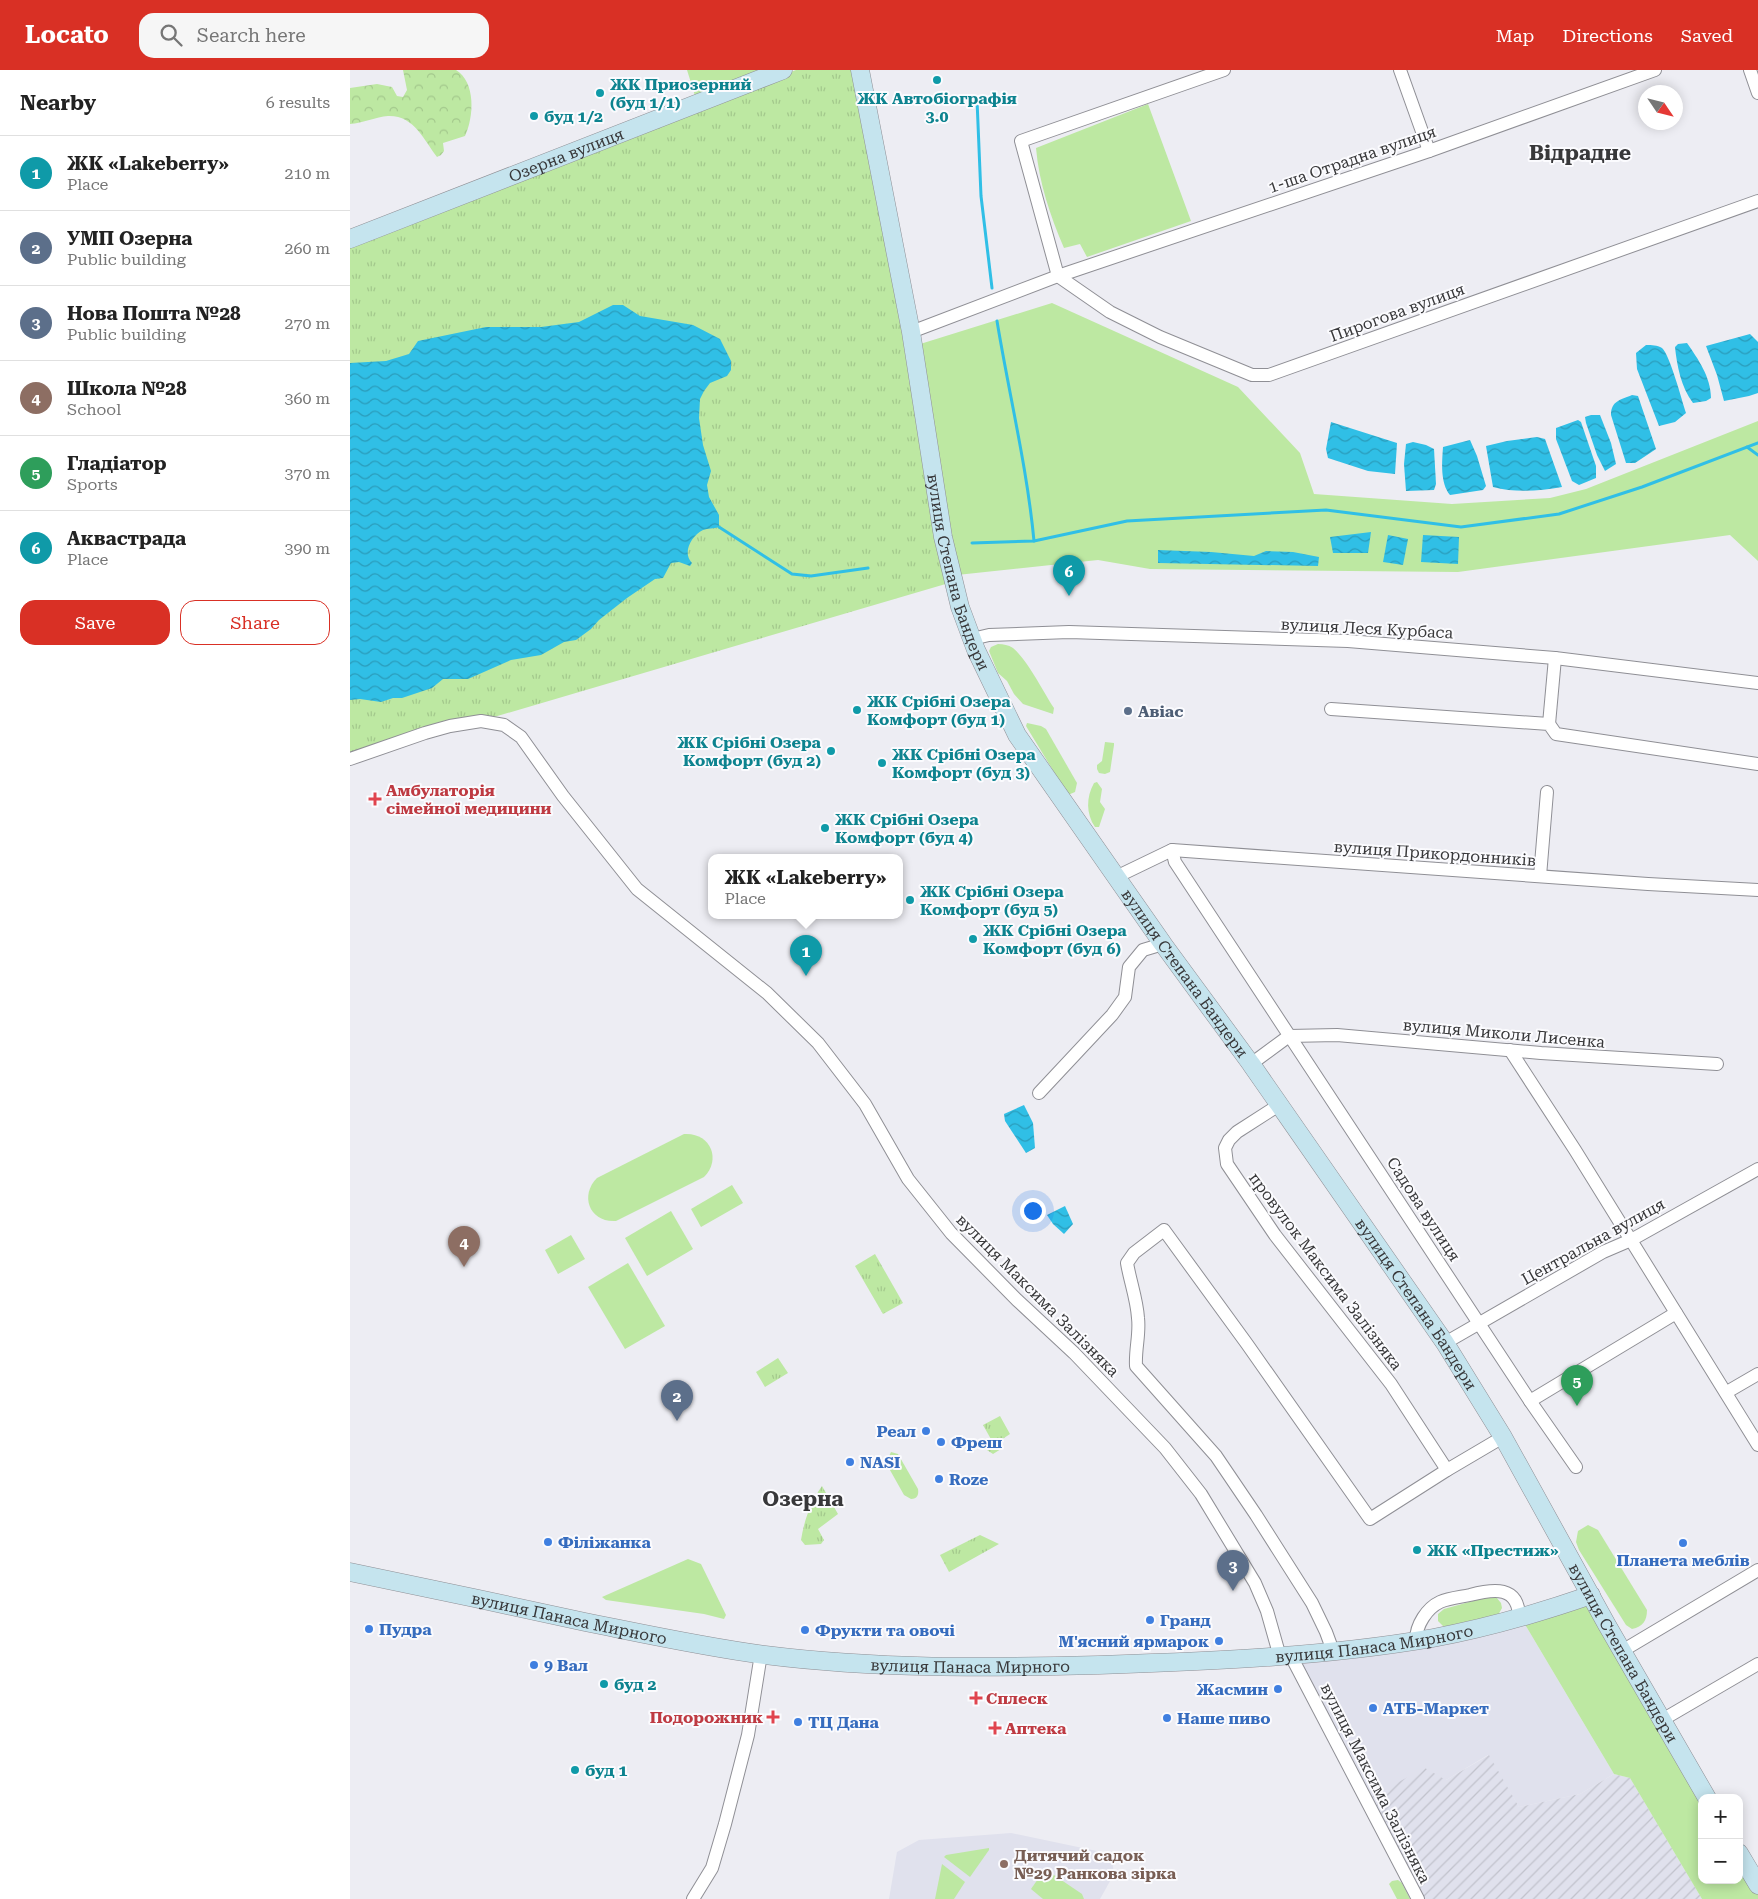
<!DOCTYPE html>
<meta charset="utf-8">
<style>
body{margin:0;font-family:"Roboto Serif",serif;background:#f6f6f6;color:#222}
.controls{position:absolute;right:15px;bottom:15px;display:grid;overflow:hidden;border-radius:10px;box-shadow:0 2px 12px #0003}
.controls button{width:45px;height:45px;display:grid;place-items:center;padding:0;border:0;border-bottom:1px solid #e0e0e0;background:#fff;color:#222;font:25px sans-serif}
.compass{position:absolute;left:1288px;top:15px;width:45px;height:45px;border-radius:50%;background:#fff;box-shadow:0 2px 12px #0003;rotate:125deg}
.you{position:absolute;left:682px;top:1140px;width:18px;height:18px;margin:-12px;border:4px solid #fff;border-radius:50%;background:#1a73e8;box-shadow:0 0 0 8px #1a73e833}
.badge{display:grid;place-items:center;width:32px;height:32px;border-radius:50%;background:#d93025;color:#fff;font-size:16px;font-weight:700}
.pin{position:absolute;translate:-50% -41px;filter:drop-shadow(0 1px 2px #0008)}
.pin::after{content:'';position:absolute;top:26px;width:18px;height:15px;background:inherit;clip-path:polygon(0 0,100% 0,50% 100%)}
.popup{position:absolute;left:358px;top:784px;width:195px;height:65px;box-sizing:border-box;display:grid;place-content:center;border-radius:10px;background:#fff;filter:drop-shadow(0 1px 4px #0005);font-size:16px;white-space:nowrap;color:#767676}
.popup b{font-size:19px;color:#222}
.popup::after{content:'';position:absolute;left:50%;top:100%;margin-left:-10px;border:10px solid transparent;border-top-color:#fff}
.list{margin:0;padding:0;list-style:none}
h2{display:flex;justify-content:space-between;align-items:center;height:65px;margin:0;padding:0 20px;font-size:21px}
h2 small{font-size:16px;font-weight:400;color:#767676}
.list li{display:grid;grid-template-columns:32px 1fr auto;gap:15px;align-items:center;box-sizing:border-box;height:75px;padding:0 20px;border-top:1px solid #e0e0e0}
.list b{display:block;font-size:19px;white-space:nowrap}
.list p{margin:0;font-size:16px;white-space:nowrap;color:#767676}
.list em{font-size:16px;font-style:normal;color:#767676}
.actions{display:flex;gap:10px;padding:15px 20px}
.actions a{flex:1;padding:11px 0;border:1px solid #d93025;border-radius:15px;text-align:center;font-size:18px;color:#d93025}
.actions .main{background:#d93025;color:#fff}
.icon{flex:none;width:28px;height:28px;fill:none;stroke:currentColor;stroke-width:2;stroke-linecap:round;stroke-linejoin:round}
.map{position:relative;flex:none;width:1408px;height:1829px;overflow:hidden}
header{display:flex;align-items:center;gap:30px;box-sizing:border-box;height:70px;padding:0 25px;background:#d93025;color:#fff}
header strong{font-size:24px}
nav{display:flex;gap:28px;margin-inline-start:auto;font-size:18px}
.search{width:350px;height:45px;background:#f6f6f6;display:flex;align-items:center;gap:12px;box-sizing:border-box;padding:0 18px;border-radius:15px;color:#767676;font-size:19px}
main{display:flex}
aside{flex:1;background:#fff}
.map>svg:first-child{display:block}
.built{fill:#e0e1ed}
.industrial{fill:url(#industrial-furrows)}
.grass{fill:#bde8a2}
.forest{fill:url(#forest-crowns)}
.park{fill:url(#park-tufts)}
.water{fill:url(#water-waves)}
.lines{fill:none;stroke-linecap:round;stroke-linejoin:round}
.stream{stroke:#30bfe6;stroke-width:3}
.street-casing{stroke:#8f8f95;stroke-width:14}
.secondary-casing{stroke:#8f8f95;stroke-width:19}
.street{stroke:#fff;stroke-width:12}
.secondary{stroke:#c5e4ee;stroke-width:18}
.culture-dot{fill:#0f9aa8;stroke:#fbfbfe;stroke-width:2}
.service-dot{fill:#5c6f8a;stroke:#fbfbfe;stroke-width:2}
.health-dot{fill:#e0444e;stroke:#fbfbfe;stroke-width:2}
.shop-dot{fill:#3f7fe0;stroke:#fbfbfe;stroke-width:2}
.education-dot{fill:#8d6e63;stroke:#fbfbfe;stroke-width:2}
.labels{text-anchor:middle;stroke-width:4;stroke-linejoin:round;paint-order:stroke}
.culture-label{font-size:16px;font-weight:bold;fill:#0d838f;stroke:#fbfbfe;text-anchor:start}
.street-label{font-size:16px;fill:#38383a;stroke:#fbfbfe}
.service-label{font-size:16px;font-weight:bold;fill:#4e5e75;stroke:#fbfbfe;text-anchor:start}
.health-label{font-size:16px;font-weight:bold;fill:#be3a42;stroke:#fbfbfe;text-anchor:start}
.shop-label{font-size:16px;font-weight:bold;fill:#366cbe;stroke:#fbfbfe;text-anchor:start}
.education-label{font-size:16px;font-weight:bold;fill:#785e54;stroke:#fbfbfe;text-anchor:start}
.district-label{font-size:21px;font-weight:bold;fill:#38383a;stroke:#fbfbfe}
</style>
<header>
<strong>Locato</strong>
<div class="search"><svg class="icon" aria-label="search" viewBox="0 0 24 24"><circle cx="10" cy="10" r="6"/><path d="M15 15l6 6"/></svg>Search here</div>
<nav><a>Map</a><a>Directions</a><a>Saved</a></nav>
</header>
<main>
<aside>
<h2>Nearby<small>6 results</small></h2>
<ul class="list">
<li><span class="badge" style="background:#0f9aa8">1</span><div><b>ЖК «Lakeberry»</b><p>Place</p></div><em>210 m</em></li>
<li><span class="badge" style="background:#5c6f8a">2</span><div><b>УМП Озерна</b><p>Public building</p></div><em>260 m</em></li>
<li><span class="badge" style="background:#5c6f8a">3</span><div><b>Нова Пошта №28</b><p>Public building</p></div><em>270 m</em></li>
<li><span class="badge" style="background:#8d6e63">4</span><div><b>Школа №28</b><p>School</p></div><em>360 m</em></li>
<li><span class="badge" style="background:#2e9e5b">5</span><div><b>Гладіатор</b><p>Sports</p></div><em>370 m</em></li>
<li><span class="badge" style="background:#0f9aa8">6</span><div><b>Аквастрада</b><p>Place</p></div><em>390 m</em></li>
</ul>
<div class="actions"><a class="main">Save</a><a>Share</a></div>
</aside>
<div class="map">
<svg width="1408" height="1829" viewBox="0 0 1408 1829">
<defs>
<pattern id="industrial-furrows" width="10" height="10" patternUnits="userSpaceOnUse" patternTransform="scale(1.25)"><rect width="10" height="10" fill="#e0e1ed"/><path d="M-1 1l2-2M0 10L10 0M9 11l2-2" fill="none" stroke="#c1c2cc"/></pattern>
<pattern id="forest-crowns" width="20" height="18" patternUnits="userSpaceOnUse" patternTransform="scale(1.25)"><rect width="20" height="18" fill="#bde8a2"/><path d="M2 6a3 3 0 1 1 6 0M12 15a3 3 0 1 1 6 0" fill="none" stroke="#a3c88c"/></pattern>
<pattern id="park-tufts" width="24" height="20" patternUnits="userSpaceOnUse" patternTransform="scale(1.25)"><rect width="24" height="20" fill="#bde8a2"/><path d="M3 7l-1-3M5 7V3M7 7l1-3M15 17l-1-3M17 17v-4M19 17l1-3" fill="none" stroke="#a3c88c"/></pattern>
<pattern id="water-waves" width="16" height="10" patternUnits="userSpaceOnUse" patternTransform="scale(1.25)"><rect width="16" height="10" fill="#30bfe6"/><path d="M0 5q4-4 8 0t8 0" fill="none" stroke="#2a9cbb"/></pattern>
</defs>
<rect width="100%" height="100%" fill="#ededf3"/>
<g class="built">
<path d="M1173,1551L1264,1704L1230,1724L1169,1737L1138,1685L1096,1710L1020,1727L949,1590Z"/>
<path d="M661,1763L761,1784L764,1804L750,1829H539L547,1782L569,1770Z"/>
</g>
<path class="industrial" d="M1139,1685L1169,1737L1230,1724L1264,1704L1280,1708L1352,1829H1073L1020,1727L1075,1698L1096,1710Z"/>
<g class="grass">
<path d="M337,0H420L346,29Z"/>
<path d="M798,34L841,151L737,187L730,174L714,178C700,145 689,113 686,78Z"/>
<path d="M702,233L888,317L950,383L964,424L1102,434L1200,428L1236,419L1408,351V491L1380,465L1108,502L800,499L748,490L607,505L567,275Z"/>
<path d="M648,574C654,574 658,575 663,578C677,589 694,623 704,638L703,644L673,634L664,624L657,611L648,603L639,581L641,577Z"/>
<path d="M677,653L691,656L696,659L727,713L725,722L718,725L676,656Z"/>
<path d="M755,672L764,673V675L760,702L755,704L749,703L747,699V695L752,691Z"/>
<path d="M747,712L752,719L750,732L755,739L749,757H745C736,744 736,727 744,713Z"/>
<path d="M334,1064C360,1062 372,1089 354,1107L266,1151C240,1153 229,1126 247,1108Z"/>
<path d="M382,1115L393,1133L351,1157L341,1139Z"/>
<path d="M321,1141L343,1179L297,1206L275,1168Z"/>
<path d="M221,1165L235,1189L208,1204L195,1180Z"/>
<path d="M278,1193L315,1256L275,1279L238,1217Z"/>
<path d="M541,1382L548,1384L568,1419C569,1425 567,1429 561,1429L554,1425L536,1393Z"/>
<path d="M1238,1455L1248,1460L1297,1540C1297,1550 1293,1557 1282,1559L1276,1555L1229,1480L1226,1472L1228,1461Z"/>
<path d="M338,1489L351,1494L376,1545L374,1549L354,1544L256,1530L252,1527Z"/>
<path d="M1137,1527H1146L1151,1533L1152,1538L1147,1547L1094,1557L1088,1551V1544L1094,1539Z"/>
<path d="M1239,1531L1352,1728V1810H1389V1788L1408,1819V1829H1352L1280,1708L1264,1704L1173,1551Z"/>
<path d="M639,1778V1780L620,1807L594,1787L596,1785Z"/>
<path d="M592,1794L615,1812L604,1829H585Z"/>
<path d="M695,1799L732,1824L734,1829H693L681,1819Z"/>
<path d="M1048,1810L1052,1813L1060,1829H1047L1039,1814L1042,1811Z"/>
</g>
<path class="forest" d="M53,0H106C126,12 124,47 115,66L93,73L94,81L91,85L87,87C74,70 64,45 38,46C26,47 13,53 0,54V18L27,14L42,17L47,26L53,27L57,20Z"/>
<g class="park">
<path d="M446,0H505L599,513L144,647L131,646L0,684V174Z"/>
<path d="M525,1184L553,1233L533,1244L505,1196Z"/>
<path d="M428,1288L438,1303L415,1317L406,1302Z"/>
<path d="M650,1346L660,1364L651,1370V1379L643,1384L637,1380L636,1376L642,1371L633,1355Z"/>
<path d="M472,1416L488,1444L468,1459L474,1470L471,1474L455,1475L451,1470C454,1451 461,1431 472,1416Z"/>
<path d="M630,1465L649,1474L599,1502L590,1485Z"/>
</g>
<g class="water">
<path d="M263,235H273L290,246L343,255L370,269L381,291V300L377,306L360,313L354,321L350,329L349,348L353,375L361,401L357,415L359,427L369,445V457C364,459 358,458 353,460C341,466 332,483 342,493L340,496L329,492L321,493L313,508L305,509L277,528L249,550L241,559L226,570L214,572L191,585L161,590L118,609H93L82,618L52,628H43L31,632L10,629L0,630V293L36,291L59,284L68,271L136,257H191L229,252Z"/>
<path d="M1400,264L1408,272V323L1399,326L1374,331L1367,305L1356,276Z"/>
<path d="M1337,273C1348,289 1361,307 1361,328L1356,331L1343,333C1331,317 1327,296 1325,277L1328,274Z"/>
<path d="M1296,275C1302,275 1307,275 1312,278C1320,285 1332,331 1336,343L1325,352L1309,356L1287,299L1286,283Z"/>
<path d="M1282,325L1288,326L1306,379L1285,393H1276L1261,345C1261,331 1270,330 1282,325Z"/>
<path d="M1241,345H1250L1261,373L1266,394L1255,401L1247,385L1236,353L1235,347Z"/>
<path d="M1228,350L1231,352L1246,396V408L1229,415L1222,411L1206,369V358Z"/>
<path d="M981,352L1047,373L1045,404L1018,401L978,388L976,379Z"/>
<path d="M1187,367L1195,369L1212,417C1190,421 1165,423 1143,417L1136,376L1157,371Z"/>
<path d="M1120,370L1127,386L1136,416L1133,420L1100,425C1090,413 1092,392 1093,377Z"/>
<path d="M1063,372L1076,375L1084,379L1086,414L1084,420L1056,421L1054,394L1056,374Z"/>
<path d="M1021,462L1018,483H983L980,467Z"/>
<path d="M1038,465L1058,469L1053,495L1033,492Z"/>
<path d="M1073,465L1109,467L1108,494L1071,492Z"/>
<path d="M808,480L861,482L904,486L916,481L943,482L969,487L968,496L808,493Z"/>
<path d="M674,1035L683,1053L685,1078L676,1083L655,1051L654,1044Z"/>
<path d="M715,1136L723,1154L714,1164L703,1154L697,1145Z"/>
</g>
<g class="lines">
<g class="stream">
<path d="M627,30L631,126L642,218"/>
<path d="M647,251C659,324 677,397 684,471"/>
<path d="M1397,377L1408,385"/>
<path d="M369,457L442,504L461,506L518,498"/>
<path d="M622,473L684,471L777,451L976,440L1111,457L1209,444L1292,417L1408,373"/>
</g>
<g class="street-casing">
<g id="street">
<path d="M1050,0L1079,81"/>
<path d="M1400,0L1408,23"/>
<path d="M708,206L760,242L810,267L902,305H919L1408,131"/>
<path d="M708,206L671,71L874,0"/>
<path d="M561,262L708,206L1079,81L1305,0"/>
<path d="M622,569L639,565L719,562L998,571L1205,588L1408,613"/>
<path d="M981,639L1199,654L1206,664L1408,694"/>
<path d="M1199,654L1205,588"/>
<path d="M0,689L75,663L100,656L131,651L154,655L171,667L213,726L287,819L417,923L468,973L515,1034L558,1109L601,1163L667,1230L724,1283L815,1378L851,1424L905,1513L917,1541L930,1587"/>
<path d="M822,780L825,792L1180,1331L1226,1397"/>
<path d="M1190,806L1197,722"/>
<path d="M766,807L822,780L1298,814L1408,820"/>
<path d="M939,966L987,965L1191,983L1367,994"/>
<path d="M1160,980L1225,1080L1408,1375"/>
<path d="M901,994L939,966"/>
<path d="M689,1023L762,945L775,927L779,897L793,880L813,874"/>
<path d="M929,1035L887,1062L879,1070L875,1078L877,1094L925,1165L1041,1314L1097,1400"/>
<path d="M1095,1273L1253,1182L1281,1170L1408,1099"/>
<path d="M1377,1322L1408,1304"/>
<path d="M1180,1331L1326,1243"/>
<path d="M1066,1570C1066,1555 1077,1538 1090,1532C1099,1528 1111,1527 1120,1525C1143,1519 1169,1515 1169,1548"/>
<path d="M983,1581L976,1562L962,1533L906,1445L866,1386L786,1296C785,1279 790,1264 788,1248C787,1230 780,1211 777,1193L784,1183L814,1160L897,1274L1020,1449L1097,1400L1153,1367"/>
<path d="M1272,1581L1408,1500"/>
<path d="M941,1586L1068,1829"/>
<path d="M1312,1650L1408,1594"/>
<path d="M343,1829L362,1798L375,1754L398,1665L411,1584"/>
</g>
</g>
<g class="secondary-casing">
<g id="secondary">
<path id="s1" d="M510,0L561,262L593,467L610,537L626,580L667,665L813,874L901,994L1095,1273L1153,1367L1257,1555L1357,1728"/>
<path id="s2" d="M0,169L433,0"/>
<path id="s3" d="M0,1502C78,1518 157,1535 235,1552C295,1564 354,1577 415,1585C526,1599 637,1598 749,1595C861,1591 973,1587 1083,1568C1137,1558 1189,1543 1241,1525"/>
<path d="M1389,1783L1408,1815"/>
</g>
</g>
<use href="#street" class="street"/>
<use href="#secondary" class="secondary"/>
</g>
<g class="culture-dot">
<circle cx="587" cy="10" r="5"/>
<circle cx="250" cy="23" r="5"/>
<circle cx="184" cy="46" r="5"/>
<circle cx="507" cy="640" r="5"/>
<circle cx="481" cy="681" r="5"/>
<circle cx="532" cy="693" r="5"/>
<circle cx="475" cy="758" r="5"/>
<circle cx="560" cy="830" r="5"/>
<circle cx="623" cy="869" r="5"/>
<circle cx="1067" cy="1480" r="5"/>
<circle cx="254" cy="1614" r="5"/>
<circle cx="225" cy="1700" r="5"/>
</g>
<circle class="service-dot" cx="778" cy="641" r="5"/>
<g class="health-dot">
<path d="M22.5 721.5h5v5h5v5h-5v5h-5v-5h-5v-5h5z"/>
<path d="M623.5 1620.5h5v5h5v5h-5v5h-5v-5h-5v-5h5z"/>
<path d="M420.5 1639.5h5v5h5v5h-5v5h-5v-5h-5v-5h5z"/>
<path d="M642.5 1650.5h5v5h5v5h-5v5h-5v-5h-5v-5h5z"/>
</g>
<g class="shop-dot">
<circle cx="576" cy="1361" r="5"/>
<circle cx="591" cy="1372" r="5"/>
<circle cx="500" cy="1392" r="5"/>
<circle cx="589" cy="1409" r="5"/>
<circle cx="198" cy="1472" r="5"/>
<circle cx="1333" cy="1473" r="5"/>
<circle cx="800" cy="1550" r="5"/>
<circle cx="19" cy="1559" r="5"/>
<circle cx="455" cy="1560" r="5"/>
<circle cx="869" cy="1571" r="5"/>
<circle cx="184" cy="1595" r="5"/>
<circle cx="928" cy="1619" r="5"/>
<circle cx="1023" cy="1638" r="5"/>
<circle cx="817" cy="1648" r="5"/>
<circle cx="448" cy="1652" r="5"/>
</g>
<circle class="education-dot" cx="654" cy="1794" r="5"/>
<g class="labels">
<g class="culture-label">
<text x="260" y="20">ЖК Приозерний<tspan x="260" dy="18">(буд 1/1)</tspan></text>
<text x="587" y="34" text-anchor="middle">ЖК Автобіографія<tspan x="587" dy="18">3.0</tspan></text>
<text x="194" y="52">буд 1/2</text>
<text x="517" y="637">ЖК Срібні Озера<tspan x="517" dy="18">Комфорт (буд 1)</tspan></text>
<text x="471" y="678" text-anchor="end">ЖК Срібні Озера<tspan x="471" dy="18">Комфорт (буд 2)</tspan></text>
<text x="542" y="690">ЖК Срібні Озера<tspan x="542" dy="18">Комфорт (буд 3)</tspan></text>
<text x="485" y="755">ЖК Срібні Озера<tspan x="485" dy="18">Комфорт (буд 4)</tspan></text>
<text x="570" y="827">ЖК Срібні Озера<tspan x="570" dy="18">Комфорт (буд 5)</tspan></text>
<text x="633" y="866">ЖК Срібні Озера<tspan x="633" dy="18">Комфорт (буд 6)</tspan></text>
<text x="1077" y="1486">ЖК «Престиж»</text>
<text x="264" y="1620">буд 2</text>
<text x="235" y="1706">буд 1</text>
</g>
<g class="street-label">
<text dy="6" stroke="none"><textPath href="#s2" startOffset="232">Озерна вулиця</textPath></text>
<text transform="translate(1002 89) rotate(-19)" y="6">1-ша Отрадна вулиця</text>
<text transform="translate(1047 242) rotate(-20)" y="6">Пирогова вулиця</text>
<text dy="6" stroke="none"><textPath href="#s1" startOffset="512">вулиця Степана Бандери</textPath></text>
<text transform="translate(1017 558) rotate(3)" y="6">вулиця Леся Курбаса</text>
<text transform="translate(1085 783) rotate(4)" y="6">вулиця Прикордонників</text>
<text dy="6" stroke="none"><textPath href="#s1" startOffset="978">вулиця Степана Бандери</textPath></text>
<text transform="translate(1154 963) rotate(5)" y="6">вулиця Миколи Лисенка</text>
<text transform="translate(1074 1139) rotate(57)" y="6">Садова вулиця</text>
<text transform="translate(1243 1171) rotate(-29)" y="6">Центральна вулиця</text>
<text transform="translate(976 1201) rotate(53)" y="6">провулок Максима Залізняка</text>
<text transform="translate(688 1225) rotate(45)" y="6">вулиця Максима Залізняка</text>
<text dy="6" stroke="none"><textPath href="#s1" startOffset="1382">вулиця Степана Бандери</textPath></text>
<text dy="6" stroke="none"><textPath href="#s3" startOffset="224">вулиця Панаса Мирного</textPath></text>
<text dy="6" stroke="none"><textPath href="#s3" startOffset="1034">вулиця Панаса Мирного</textPath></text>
<text dy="6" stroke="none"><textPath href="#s1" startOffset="1788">вулиця Степана Бандери</textPath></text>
<text dy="6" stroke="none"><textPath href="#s3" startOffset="629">вулиця Панаса Мирного</textPath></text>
<text transform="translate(1026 1713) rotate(63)" y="6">вулиця Максима Залізняка</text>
</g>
<g class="service-label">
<text x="788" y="647">Авіас</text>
</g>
<g class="health-label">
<text x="36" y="726">Амбулаторія<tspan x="36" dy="18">сімейної медицини</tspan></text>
<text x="636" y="1634">Сплеск</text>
<text x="413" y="1653" text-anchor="end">Подорожник</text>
<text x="655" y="1664">Аптека</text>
</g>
<g class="shop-label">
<text x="566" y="1367" text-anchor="end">Реал</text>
<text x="601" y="1378">Фреш</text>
<text x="510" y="1398">NASI</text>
<text x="599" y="1415">Roze</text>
<text x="208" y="1478">Філіжанка</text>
<text x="1333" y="1496" text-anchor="middle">Планета меблів</text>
<text x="810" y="1556">Гранд</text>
<text x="29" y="1565">Пудра</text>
<text x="465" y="1566">Фрукти та овочі</text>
<text x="859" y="1577" text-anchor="end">М'ясний ярмарок</text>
<text x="194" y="1601">9 Вал</text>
<text x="918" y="1625" text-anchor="end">Жасмин</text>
<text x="1033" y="1644">АТБ-Маркет</text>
<text x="827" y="1654">Наше пиво</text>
<text x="458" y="1658">ТЦ Дана</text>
</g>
<g class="education-label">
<text x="664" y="1791">Дитячий садок<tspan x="664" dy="18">№29 Ранкова зірка</tspan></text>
</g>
<g class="district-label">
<text x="1230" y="90">Відрадне</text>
<text x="453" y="1436">Озерна</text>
</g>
</g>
</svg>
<div class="controls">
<button>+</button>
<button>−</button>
</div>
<svg class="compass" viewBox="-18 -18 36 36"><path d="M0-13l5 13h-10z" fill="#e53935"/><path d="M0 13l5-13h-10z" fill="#767676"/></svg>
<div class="you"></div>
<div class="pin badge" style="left:456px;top:906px;background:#0f9aa8">1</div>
<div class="popup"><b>ЖК «Lakeberry»</b>Place</div>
<div class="pin badge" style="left:327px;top:1351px;background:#5c6f8a">2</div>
<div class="pin badge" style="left:883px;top:1521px;background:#5c6f8a">3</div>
<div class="pin badge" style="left:114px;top:1197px;background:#8d6e63">4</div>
<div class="pin badge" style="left:1227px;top:1336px;background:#2e9e5b">5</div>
<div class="pin badge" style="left:719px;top:526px;background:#0f9aa8">6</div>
</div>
</main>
